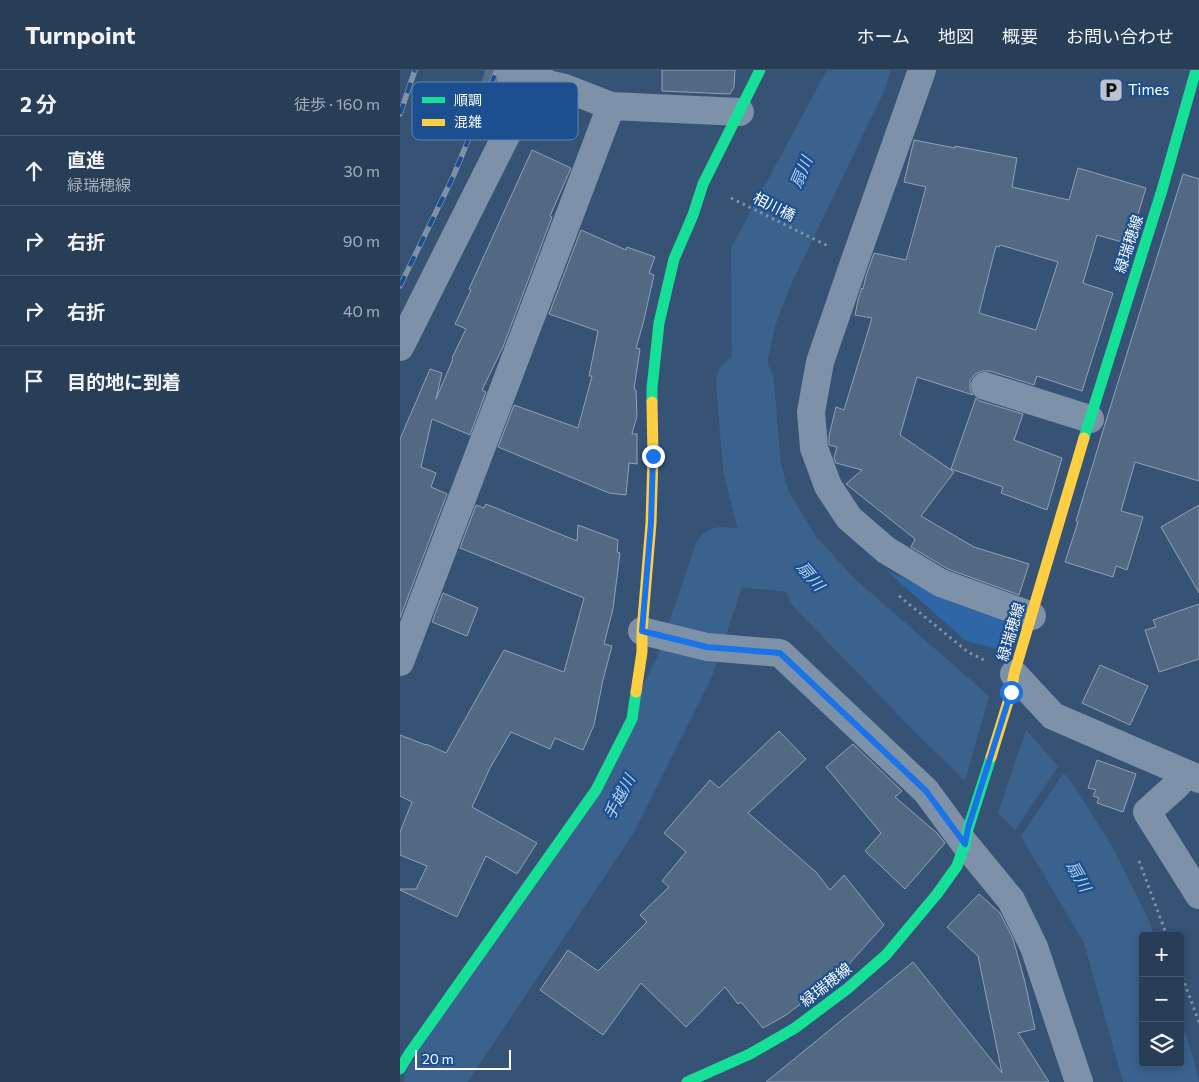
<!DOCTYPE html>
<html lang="ja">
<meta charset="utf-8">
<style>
body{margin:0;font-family:Commissioner,"Noto Sans JP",sans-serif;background:#30455d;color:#f1f3f6}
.controls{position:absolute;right:15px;bottom:15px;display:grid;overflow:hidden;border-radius:5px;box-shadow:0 2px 8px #0003}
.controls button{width:45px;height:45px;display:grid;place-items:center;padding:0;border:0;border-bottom:1px solid #44576d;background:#283e57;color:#f1f3f6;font:25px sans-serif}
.scale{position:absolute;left:15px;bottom:12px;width:96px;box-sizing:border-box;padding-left:5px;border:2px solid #fff;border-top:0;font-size:14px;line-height:18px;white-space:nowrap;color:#fff;-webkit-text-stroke:4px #1b4f8f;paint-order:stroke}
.stop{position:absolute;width:15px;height:15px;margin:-11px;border:4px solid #1a73e8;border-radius:50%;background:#fff}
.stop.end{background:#1a73e8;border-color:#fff;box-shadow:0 1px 5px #0008}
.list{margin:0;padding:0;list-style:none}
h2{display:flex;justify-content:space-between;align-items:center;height:65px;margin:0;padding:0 20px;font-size:21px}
h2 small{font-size:16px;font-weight:400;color:#a5aeba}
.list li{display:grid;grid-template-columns:32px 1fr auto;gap:15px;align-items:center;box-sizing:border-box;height:70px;padding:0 20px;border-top:1px solid #44576d}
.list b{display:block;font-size:19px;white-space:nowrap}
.list p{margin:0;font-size:16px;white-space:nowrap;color:#a5aeba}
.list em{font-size:16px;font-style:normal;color:#a5aeba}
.icon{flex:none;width:28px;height:28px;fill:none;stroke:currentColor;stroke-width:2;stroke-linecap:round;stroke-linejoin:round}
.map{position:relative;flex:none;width:799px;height:1012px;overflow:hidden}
header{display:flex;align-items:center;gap:30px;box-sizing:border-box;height:70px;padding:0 25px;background:#283e57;border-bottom:1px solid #44576d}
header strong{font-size:24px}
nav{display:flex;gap:28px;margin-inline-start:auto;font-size:18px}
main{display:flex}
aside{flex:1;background:#283e57}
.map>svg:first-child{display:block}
.green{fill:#2f66a5}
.water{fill:#3b618d}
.pier{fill:#365274}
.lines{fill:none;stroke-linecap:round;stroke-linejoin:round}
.river{stroke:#3b618d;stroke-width:58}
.building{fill:#526984;stroke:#92a2b6;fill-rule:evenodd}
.street-tunnel{stroke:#546c89;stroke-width:28;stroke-dasharray:28 14;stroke-linecap:butt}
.path{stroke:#7d92a8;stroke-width:3;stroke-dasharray:2.5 4;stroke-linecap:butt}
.street{stroke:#7d92a8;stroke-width:28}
.fast{stroke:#16e098;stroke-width:11}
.slow{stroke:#ffcf43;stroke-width:11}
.rail-casing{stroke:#7e92a7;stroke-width:5.5}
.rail{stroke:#1b4f8f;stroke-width:4;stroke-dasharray:11;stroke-linecap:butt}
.route{stroke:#1a73e8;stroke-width:6}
.labels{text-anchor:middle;stroke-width:4.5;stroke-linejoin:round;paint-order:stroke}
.poi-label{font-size:15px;fill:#fff;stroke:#1b4f8f;text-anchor:start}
.street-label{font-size:15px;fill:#fff;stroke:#1b4f8f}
.water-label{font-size:16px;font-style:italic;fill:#b5d3f5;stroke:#1b4f8f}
.key{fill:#1b4f8f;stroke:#5f84b1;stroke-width:1}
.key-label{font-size:14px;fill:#fff}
</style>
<header>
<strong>Turnpoint</strong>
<nav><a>ホーム</a><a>地図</a><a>概要</a><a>お問い合わせ</a></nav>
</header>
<main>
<aside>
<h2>2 分<small>徒歩 · 160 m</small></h2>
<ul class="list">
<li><svg class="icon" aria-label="ahead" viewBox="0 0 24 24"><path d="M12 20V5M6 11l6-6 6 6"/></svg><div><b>直進</b><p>緑瑞穂線</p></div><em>30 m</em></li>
<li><svg class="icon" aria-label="right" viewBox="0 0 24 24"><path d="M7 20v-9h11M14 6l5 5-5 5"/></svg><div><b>右折</b></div><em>90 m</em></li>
<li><svg class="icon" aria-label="right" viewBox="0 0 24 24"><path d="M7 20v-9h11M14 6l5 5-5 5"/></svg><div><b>右折</b></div><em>40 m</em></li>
<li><svg class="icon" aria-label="arrive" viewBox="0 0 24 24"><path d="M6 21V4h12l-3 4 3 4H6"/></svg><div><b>目的地に到着</b></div></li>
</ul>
</aside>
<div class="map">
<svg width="799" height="1012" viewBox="0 0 799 1012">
<rect width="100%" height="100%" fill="#365274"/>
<path class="green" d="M486,500L557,534L610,552L602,580L566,571Z"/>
<path class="water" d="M427,0H491L485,19L391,215L375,256L368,290L364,330L372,377L389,422L415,465L455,509L589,626L631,665L673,714L715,781L750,853L754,866H743V993H780V947L793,987L799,1012H723L684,873L620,765L509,656L390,533L332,323L331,178Z"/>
<g class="pier">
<path d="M590,623L627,657L597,746L564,714Z"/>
<path d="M660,694L665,701L619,769L614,762Z"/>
</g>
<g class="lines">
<g class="river">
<path d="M345,313L352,397L365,448L383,475L418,516"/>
<path d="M33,1012L209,748L285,596L322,486L399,494"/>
</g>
</g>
<g class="building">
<path d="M262,0H335L334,17L330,24L262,21Z"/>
<path d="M514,70L555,78V76L617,88L612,117L669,130L678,98L746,118L729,174L697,165L683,213L713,223L682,321L637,306L634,315L590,301H582L575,304L570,311V319L573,325L517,307L500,365L554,402L521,446L574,477L629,494L619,525L548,499L511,477L515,469L446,414L462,400L436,393L434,388L437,377L429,375V366L436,337L444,340L472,248L455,245L458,230L462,218L463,219L466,206L474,183L506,190L526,117L504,112ZM600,175L658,192L636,260L579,243L596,176L599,177Z"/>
<path d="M132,80L171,98L150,146L152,147L103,277L82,320L86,322L70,365L32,349L21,397L36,403L31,417L47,424L0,548V369L30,299L42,303L36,329L53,289L52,288L66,259L55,254L71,220L69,219Z"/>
<path d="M783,104L799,109V411L735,392L721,441L743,447L727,500L716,496L713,507L665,492L678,452L676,451L705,354Z"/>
<path d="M181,160L226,180L227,177L255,187L249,203L254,205L243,254L236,278L240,279L234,319L236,320L237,346L232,364H237V394L229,393L226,425L209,423L98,377L114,335L178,358L192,306H189L198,261L149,244Z"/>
<path d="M576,328L580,331L623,344L614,370L662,388L647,440L601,423L603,417L551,399Z"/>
<path d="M86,434L177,471L178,455L218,470L217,482L220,483L213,539L204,574L212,576L203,610L194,655L183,680L155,668L150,679L111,662L90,698L72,737L137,773L117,804L86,786L57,847L0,820V819H16L27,796L0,785V762L12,732L0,726V665L26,675V674L46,683L104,580L164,602L184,528L60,478L76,435L84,438Z"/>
<path d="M799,435V523L761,457Z"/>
<path d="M43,523L78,538L67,566L32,552Z"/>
<path d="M799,534V589L759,602L745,560L756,557L753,550Z"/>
<path d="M700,595L748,616L730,655L682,633Z"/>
<path d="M379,661L406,689L348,743L416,802L430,820L444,805L484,855L440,904L386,945L363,958L341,932L338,934L325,917L286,957L241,913L203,965L140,920L168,880L198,901L247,852L240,845L269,817L262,811L286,782L264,763L310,710L319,718Z"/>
<path d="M453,674L502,721L495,727L538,764L545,773L505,819L465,781L481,763L426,697Z"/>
<path d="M697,690L736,704L723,742L697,733L699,728L693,726L696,720L688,718Z"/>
<path d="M579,824L600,843L613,869L625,912L635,959L618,963L649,1012H366L513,892L602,1003L578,886L547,857Z"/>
</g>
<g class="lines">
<path class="street-tunnel" d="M85,0L111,7"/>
<g class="path">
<path d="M331,128L428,176"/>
<path d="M499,526L568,582L586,591"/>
<path d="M739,791L767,866"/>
<path d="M780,901L799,952"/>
</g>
<g class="street">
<path d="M522,0L455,190L420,292L411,342L414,378L428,416L449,448L486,480L541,513L632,546"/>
<path d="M111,7L134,11L165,18L211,36L340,42"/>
<path d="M0,277L139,0"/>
<path d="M585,316L690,349"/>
<path d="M242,561L307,577L380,583L526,721L565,774L611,830L634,877L679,1012"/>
<path d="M0,592L211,36"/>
<path d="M614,604L653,646L799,709"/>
<path d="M787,704L778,714L747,742L799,825"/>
</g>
<g class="fast">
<path d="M252,332V318L259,253L274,189L293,145L303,114L360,0"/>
<path d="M684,368L762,120L796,0"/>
<path d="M0,999L9,984L196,720L232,649L236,622"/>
<path d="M287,1012L350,984L395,958L447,919L486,885L537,824L557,796L565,774L568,759L591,687"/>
</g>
<g class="slow">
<path d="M236,622L242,582V561L251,453L253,386L252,332"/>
<path d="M591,687L611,622L614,604L684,368"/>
</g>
<g class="rail-casing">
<g id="rail">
<path d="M0,44L15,0"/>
<path d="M0,216L53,107L97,0"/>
</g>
</g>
<use href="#rail" class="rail"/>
</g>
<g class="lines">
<path class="route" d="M253,386L251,453L242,561L307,577L380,583L526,721L565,774L568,758L611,622"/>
</g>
<defs>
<g id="parking-square" transform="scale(1.25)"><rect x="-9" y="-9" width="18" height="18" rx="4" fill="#b9c2ce" stroke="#1b4f8f"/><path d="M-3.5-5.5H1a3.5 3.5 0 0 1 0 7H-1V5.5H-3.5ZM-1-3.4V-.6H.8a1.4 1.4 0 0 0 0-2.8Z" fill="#111"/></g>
</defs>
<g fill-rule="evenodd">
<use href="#parking-square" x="711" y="20"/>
</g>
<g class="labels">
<g class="poi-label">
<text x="728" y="25">Times</text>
</g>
<g class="street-label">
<text transform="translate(374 137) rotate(27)" y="5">相川橋</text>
<text transform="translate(729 174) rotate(-72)" y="5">緑瑞穂線</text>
<text transform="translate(611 562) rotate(-73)" y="5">緑瑞穂線</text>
<text transform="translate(426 915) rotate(-38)" y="5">緑瑞穂線</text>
</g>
<g class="water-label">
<text transform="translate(401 102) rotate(-67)" y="6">扇川</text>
<text transform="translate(411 506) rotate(50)" y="6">扇川</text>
<text transform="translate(219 727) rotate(-62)" y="6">手越川</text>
<text transform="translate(679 806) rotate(61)" y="6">扇川</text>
</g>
</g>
<rect x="12" y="12" width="166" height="58" rx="8" class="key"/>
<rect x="22" y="27" width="23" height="6" fill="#16e098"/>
<rect x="22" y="49" width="23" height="7" fill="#ffcf43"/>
<g class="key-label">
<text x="54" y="35">順調</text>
<text x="54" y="57">混雑</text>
</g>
</svg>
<div class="controls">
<button>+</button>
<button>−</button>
<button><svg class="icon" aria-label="layers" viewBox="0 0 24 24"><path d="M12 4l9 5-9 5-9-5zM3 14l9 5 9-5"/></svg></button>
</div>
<div class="scale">20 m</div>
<div class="stop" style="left:611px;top:622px"></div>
<div class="stop end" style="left:253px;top:386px"></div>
</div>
</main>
